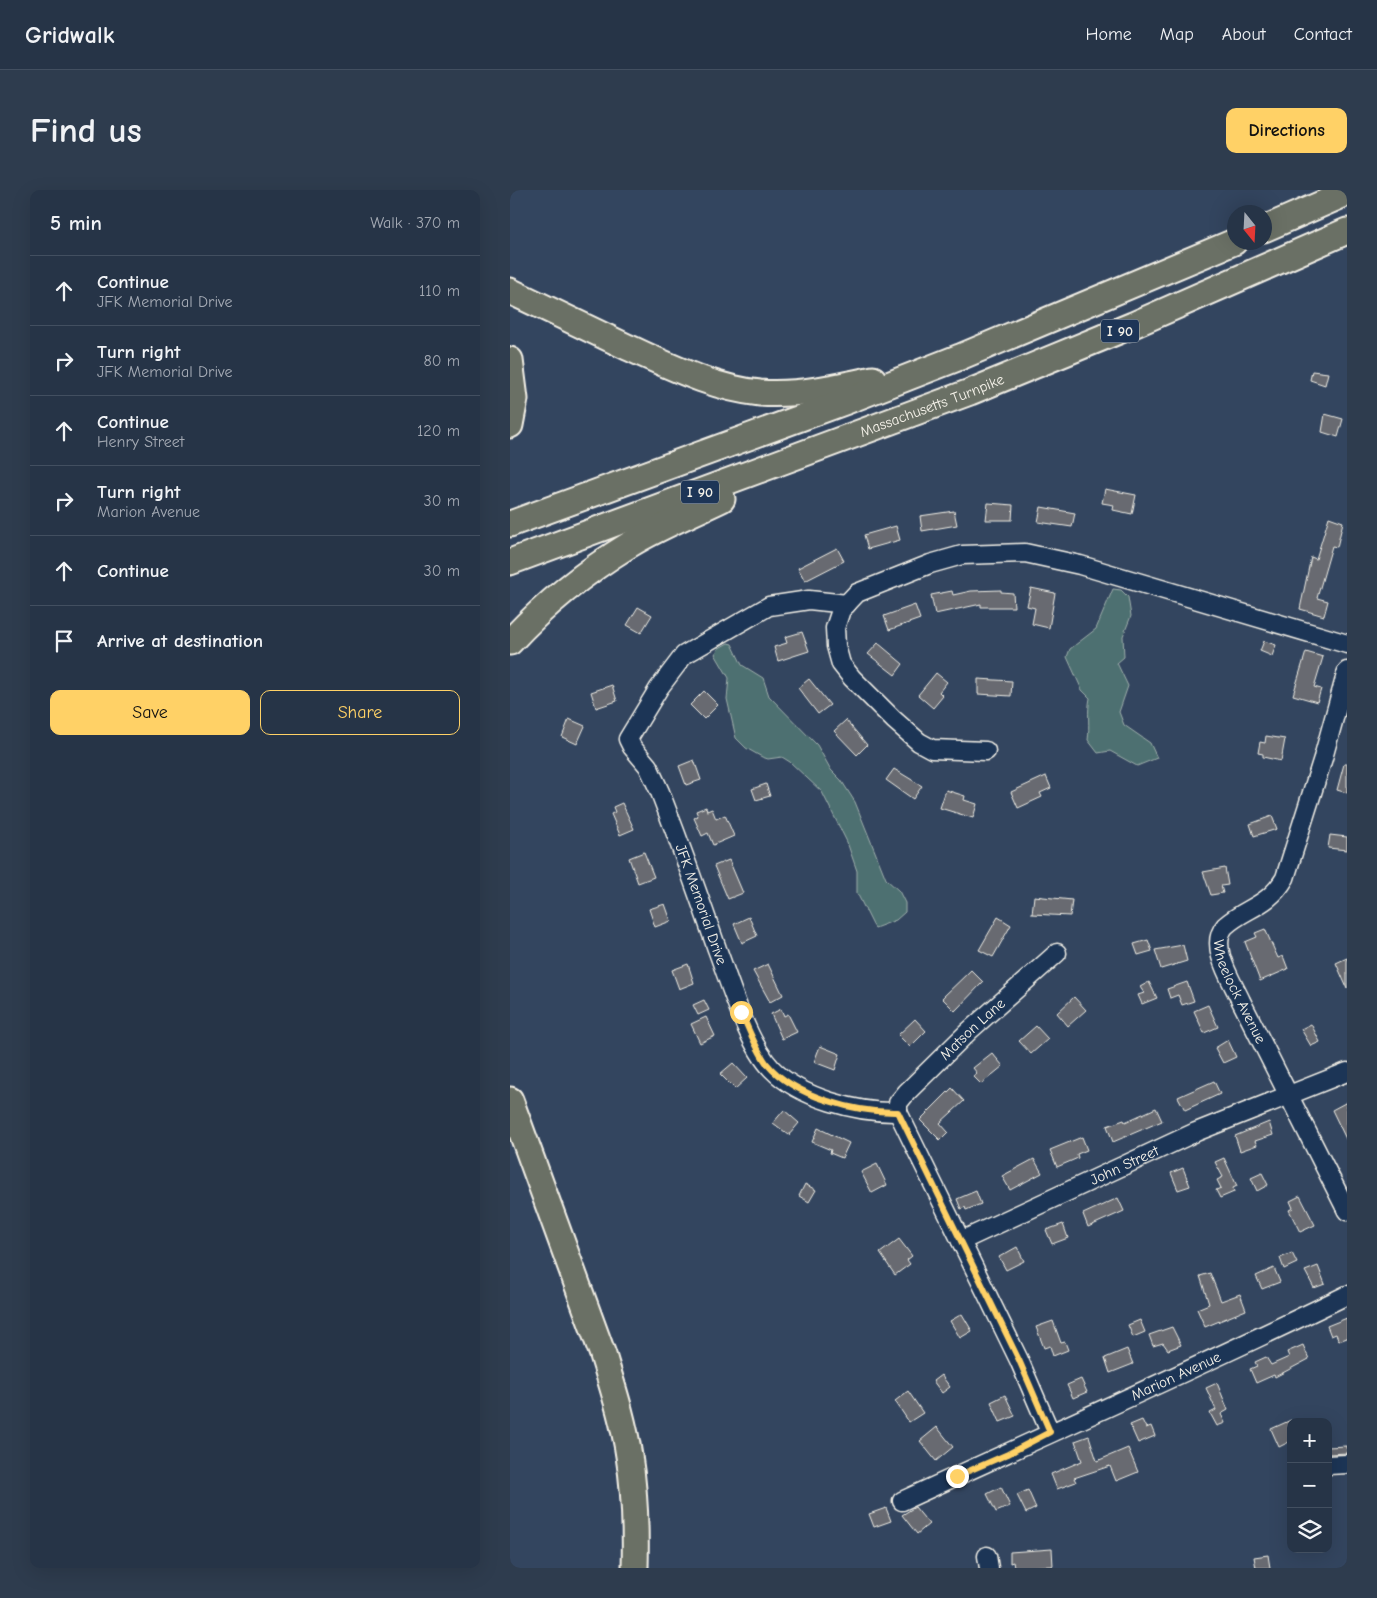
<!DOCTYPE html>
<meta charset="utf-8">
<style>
body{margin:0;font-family:"Comic Neue",sans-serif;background:#2e3c4e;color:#f1f3f6}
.controls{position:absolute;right:15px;bottom:15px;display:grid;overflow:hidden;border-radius:10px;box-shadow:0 5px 20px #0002}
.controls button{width:45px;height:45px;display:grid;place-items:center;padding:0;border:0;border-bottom:1px solid #424f60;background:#263447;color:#f1f3f6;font:25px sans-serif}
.compass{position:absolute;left:717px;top:15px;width:45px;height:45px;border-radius:50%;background:#263447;box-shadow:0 5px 20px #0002;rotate:162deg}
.stop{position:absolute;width:15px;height:15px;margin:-11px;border:4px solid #ffd166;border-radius:50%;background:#fff}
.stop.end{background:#ffd166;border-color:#fff;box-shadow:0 1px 5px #0008}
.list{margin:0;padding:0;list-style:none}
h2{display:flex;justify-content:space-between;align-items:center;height:65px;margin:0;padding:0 20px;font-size:21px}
h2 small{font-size:16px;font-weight:400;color:#a4aab4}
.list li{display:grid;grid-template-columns:32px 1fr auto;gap:15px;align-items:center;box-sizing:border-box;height:70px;padding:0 20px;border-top:1px solid #424f60}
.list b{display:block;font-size:19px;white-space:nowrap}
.list p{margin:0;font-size:16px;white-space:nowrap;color:#a4aab4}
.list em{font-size:16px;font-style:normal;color:#a4aab4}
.actions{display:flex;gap:10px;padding:15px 20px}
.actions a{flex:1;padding:11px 0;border:1px solid #ffd166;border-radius:10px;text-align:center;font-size:18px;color:#ffd166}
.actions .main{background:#ffd166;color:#111}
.icon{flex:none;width:28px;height:28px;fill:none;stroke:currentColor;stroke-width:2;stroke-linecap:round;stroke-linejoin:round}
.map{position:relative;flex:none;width:837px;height:1378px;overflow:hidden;border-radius:10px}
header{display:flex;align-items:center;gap:30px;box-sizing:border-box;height:70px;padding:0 25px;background:#263447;border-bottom:1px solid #424f60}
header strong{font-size:24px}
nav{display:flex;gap:28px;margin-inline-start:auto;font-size:18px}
.intro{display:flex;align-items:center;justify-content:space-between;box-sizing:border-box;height:120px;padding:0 30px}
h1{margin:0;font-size:35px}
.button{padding:12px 22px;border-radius:10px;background:#ffd166;color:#111;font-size:18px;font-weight:700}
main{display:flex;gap:30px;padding:0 30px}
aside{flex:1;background:#263447;border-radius:10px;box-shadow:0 5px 20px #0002}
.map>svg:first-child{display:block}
.green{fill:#4d7071;stroke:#a0b0ac}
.building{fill:#676a71;stroke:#f4f1e8}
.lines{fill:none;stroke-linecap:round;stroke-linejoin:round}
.minor-casing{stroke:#f4f1e8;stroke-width:21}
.highway-casing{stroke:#f4f1e8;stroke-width:29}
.minor{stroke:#1d3557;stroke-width:18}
.highway{stroke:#6b7065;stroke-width:25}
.route{stroke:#ffd166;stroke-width:6}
.labels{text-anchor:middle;stroke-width:5;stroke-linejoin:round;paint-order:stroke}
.shield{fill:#1d3557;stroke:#b4b9bc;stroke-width:1}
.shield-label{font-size:14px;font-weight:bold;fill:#f4f1e8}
.street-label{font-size:15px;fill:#f4f1e8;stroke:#1d3557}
</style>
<header>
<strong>Gridwalk</strong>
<nav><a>Home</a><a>Map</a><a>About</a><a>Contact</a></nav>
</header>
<div class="intro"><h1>Find us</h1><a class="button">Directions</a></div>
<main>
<aside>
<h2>5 min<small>Walk · 370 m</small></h2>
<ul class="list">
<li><svg class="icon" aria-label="ahead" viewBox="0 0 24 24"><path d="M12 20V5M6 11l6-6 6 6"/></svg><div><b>Continue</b><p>JFK Memorial Drive</p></div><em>110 m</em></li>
<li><svg class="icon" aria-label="right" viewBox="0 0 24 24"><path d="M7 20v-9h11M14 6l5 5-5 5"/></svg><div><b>Turn right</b><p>JFK Memorial Drive</p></div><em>80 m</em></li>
<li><svg class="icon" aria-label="ahead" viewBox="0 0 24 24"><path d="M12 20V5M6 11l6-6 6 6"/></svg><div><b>Continue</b><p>Henry Street</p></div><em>120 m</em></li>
<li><svg class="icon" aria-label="right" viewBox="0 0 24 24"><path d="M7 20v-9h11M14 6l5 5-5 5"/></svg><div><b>Turn right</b><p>Marion Avenue</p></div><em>30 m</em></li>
<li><svg class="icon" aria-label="ahead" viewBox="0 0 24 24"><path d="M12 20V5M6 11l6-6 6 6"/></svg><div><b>Continue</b></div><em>30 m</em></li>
<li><svg class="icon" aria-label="arrive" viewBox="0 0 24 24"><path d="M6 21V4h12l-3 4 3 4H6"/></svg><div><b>Arrive at destination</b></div></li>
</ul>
<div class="actions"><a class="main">Save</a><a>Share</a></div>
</aside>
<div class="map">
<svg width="837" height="1378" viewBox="0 0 837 1378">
<rect width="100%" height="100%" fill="#33455f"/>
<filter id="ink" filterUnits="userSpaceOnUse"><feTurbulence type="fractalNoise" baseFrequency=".02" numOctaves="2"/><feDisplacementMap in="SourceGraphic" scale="10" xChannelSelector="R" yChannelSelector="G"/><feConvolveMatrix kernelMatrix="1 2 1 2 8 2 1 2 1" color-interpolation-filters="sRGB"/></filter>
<g filter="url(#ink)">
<g class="green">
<path d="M603,399L611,400L618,407L621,426L613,446L614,467L607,473L618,496L609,522L614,535L640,553L647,568L627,576L600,561L588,563L578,550C580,536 577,522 580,508L572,500L557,467L560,459L586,439Z"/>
<path d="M218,453L222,454L232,475L253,488L259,506L307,555L321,580L331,590L345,612L376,689L389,701L395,713V722L386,730L365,738L363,735L347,703V681L337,652L312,602L280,572L272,567L258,569L252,567L236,558L226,548L217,509L219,488L205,464L209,458Z"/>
</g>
<g class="building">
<path d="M802,181L818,183L815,195L800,190Z"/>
<path d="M815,224L833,229L828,247L812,242Z"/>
<path d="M595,299L626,305L622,324L603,320L604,315L592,313Z"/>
<path d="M478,313L503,315L502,330H476Z"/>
<path d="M531,317L565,323L562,337L528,332Z"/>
<path d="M444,321L447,335L412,341L410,326Z"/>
<path d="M819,327L833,332L827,357L822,356L807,408L818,411L814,426L790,419L801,367L806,369Z"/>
<path d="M386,336L390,350L358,359L354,345Z"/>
<path d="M327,358L334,371L295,391L288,378Z"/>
<path d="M521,398L545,403L539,438L522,434L525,418L517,416Z"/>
<path d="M491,400V402L503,403L504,417H471V414L425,424L421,405L442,401L443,405L461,401Z"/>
<path d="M405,415L410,429L379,440L374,426Z"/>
<path d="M128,417L142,425L131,443L117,435Z"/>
<path d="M292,442L299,461L268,471L264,457L277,453L275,447Z"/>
<path d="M754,451L766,455L762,466L750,461Z"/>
<path d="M368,453L393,474L385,485L358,464Z"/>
<path d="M796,462L813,467L804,497L811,499L807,512L783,505Z"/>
<path d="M426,483L437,492L429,502L433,506L423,518L408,505Z"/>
<path d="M299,489L320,515L308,524L288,498Z"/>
<path d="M468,489L502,491L501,506L468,504Z"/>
<path d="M102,495L107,511L86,518L81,502Z"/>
<path d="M194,501L208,515L194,529L180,515Z"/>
<path d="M59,529L75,536L67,554L52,547Z"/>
<path d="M336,530L357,555L347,565L324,541Z"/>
<path d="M756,546L775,549L771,571L753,567V564L748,563L750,552L755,553Z"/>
<path d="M184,570L191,590L176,595L169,576Z"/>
<path d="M834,574H837V603L827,600Z"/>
<path d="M384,579L412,596L403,609L376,590Z"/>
<path d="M536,586L541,598L530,603L532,607L508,618L501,602Z"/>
<path d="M256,594L260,606L246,610L242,599Z"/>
<path d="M436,600L455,606L454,610L467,614L463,628L430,618Z"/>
<path d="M112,613L124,639L110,645L101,624L105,622L103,617Z"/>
<path d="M196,617L197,621L202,619L206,629L215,625L224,646L203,655L198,643L192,646L184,628L188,626L186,621Z"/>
<path d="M762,626L767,639L744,646L740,634Z"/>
<path d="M820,645L837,647V660L818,658Z"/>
<path d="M134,662L144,687L128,693L119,668Z"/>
<path d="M219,670L233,703L218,709L204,676Z"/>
<path d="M715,678L718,695L711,696L713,703L701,705L693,682Z"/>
<path d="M524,706L562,710L560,726L522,724Z"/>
<path d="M155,714L161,731L145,737L139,719Z"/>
<path d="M239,727L247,746L232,753L224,734Z"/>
<path d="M488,727L501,735L483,767L469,760Z"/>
<path d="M755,739L768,768L773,766L778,779L750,791L735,752L747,747L745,743Z"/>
<path d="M638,750L642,761L628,765L624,754Z"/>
<path d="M673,755L677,771L651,779L645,760Z"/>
<path d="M837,768V798L826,773Z"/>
<path d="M178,774L184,793L169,799L162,780Z"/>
<path d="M258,774L273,805L260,812L243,781Z"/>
<path d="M461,780L473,792L445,821L432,808Z"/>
<path d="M639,792L647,808L632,814L628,805L634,803L630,797Z"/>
<path d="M677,792L684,811L672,815L668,805L660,808L657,799Z"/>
<path d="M564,807L576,820L558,836L547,823Z"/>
<path d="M194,810L199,820L188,825L183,815Z"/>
<path d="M698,815L708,837L694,843L684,821Z"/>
<path d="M271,819L274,826L278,824L287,842L272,849L261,824Z"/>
<path d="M196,827L205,846L190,853L181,834Z"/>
<path d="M405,829L416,841L400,857L388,845Z"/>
<path d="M801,834L810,852L801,856L791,839Z"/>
<path d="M526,836L538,849L521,864L509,851Z"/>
<path d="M718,850L726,867L713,873L705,858Z"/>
<path d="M310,856L330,864L325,880L304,872Z"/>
<path d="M482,863L493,876L471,894L463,886L467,883L463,878Z"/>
<path d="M223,873L237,888L225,899L210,884Z"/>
<path d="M704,891L710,904L675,920L668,907Z"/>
<path d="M442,898L454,911L430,933L438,942L430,950L410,930Z"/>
<path d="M837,912V951L822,920Z"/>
<path d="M646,918L652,931L603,952L597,936L614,930L615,932Z"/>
<path d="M274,920L289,933L279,945L263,933Z"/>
<path d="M759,932L763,945L745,951L747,955L730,961L725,946Z"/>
<path d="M308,938L339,953L332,968L320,963L321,960L302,952Z"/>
<path d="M572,947L577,960L567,964L568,968L547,977L540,960Z"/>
<path d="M714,968L727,996L723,998L724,1002L710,1008L706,1000L711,998L707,990L713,987L705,972Z"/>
<path d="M524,969L532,983L500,1000L492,986Z"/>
<path d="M367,974L377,995L362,1003L351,982Z"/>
<path d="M673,978L680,996L668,1000L661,983Z"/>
<path d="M752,983L758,995L747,1001L741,988Z"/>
<path d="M295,994L306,1000L299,1012L289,1006Z"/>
<path d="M466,1001L471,1014L456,1020L455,1017L451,1019L447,1009Z"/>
<path d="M790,1006L805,1035L790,1042L779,1020L783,1018L780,1011Z"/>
<path d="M608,1008L614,1021L578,1037L573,1024Z"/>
<path d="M553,1034L558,1048L542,1054L536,1040Z"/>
<path d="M389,1049L402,1066L397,1070L400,1074L385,1085L370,1063Z"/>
<path d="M507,1057L514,1071L496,1080L489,1067Z"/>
<path d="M782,1063L787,1073L774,1079L770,1068Z"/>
<path d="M808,1076L815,1094L804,1098L795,1081Z"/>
<path d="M764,1078L770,1092L752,1099L746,1086Z"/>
<path d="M700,1083L711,1111L730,1104L736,1120L695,1137L687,1119L699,1114L690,1086Z"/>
<path d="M452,1124L462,1141L450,1148L440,1131Z"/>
<path d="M837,1128V1148L829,1151L826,1144L821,1146L817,1136Z"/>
<path d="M630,1130L635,1142L623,1147L618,1135Z"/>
<path d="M543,1131L551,1153L555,1152L558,1160L543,1166L540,1156L534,1158L526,1137Z"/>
<path d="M662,1137L671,1155L658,1160L653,1153L643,1156L639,1145Z"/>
<path d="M793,1155L799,1169L765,1187L764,1185L746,1193L740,1179L747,1176L745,1172L756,1167L761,1175L779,1167L777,1162Z"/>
<path d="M617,1159L623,1174L600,1183L595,1168Z"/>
<path d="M431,1185L440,1197L432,1203L423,1191Z"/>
<path d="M571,1189L577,1202L563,1208L557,1195Z"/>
<path d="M707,1193L718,1220L711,1224L715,1233L707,1236L700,1223L706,1220L696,1198Z"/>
<path d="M398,1201L413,1223L399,1232L385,1211Z"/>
<path d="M495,1205L505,1226L490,1232L481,1212Z"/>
<path d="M632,1230L636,1238L641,1236L645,1246L628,1253L620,1235Z"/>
<path d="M781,1230V1251L769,1257L761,1239Z"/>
<path d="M427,1237L443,1257L426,1271L410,1251Z"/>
<path d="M579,1246L587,1271L618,1258L628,1282L606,1291L600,1276L564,1288L566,1292L547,1299L541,1284L572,1271L565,1251Z"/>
<path d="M836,1256L837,1263L818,1264V1257Z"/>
<path d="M491,1297L500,1316L486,1322L477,1304Z"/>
<path d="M518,1300L526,1318L516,1323L507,1305Z"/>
<path d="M405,1317L419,1334L407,1344L392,1325Z"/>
<path d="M376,1318L381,1331L364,1337L359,1324Z"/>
<path d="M542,1359L543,1376L504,1377L503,1372L500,1373V1362Z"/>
<path d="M758,1365L760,1378H746L744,1367Z"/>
</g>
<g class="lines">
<g class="minor-casing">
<g id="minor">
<path id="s1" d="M337,414L299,410L259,416L174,465L149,498L118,549L122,557L138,576L150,602C170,654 189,706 207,759C220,793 237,853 262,879C290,908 348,923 388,922L509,1170L540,1242"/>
<path id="s2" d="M837,481L813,568L775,688C758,717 736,717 715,736C698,756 722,791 731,811L837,1021"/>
<path d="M476,561L422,559L409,552L384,530L342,488L331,474L326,456L325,438L331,420L347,403L420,374L452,365L515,363L570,375L837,454"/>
<path id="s3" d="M388,922V913L397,902L459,841L547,763"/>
<path id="s4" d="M451,1051L686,942L837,882"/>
<path d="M818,1275L837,1274"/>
<path id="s5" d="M392,1311C540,1243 690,1177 837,1105"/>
<path d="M477,1366L479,1378"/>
</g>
</g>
<g class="highway-casing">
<g id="highway">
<path d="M754,39L837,3"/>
<path d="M0,101C39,120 78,138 117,157C160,176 202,198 250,203C287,206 327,197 363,189"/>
<path d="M0,170L5,209L0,235"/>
<path d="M0,334L337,211L450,167L724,52"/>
<path id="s6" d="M0,372L460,202L623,135L837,41"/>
<path d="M0,452C35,414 75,382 119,355C148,337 181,324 212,309"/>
<path d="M0,910L93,1165C103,1198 114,1232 119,1266C125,1303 126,1341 125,1378"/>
</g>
</g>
<use href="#minor" class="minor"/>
<use href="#highway" class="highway"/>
</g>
</g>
<g class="lines" filter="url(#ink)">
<path class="route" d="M231,822C239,840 246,859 257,874C284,907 348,923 388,922L509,1170L540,1242L498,1264L447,1286"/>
</g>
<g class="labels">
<g class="shield">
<rect x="591" y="129.5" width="38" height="23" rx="4"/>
<rect x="171" y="290.5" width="38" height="23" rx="4"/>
</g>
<g class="shield-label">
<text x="610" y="146">I 90</text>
<text x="190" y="307">I 90</text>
</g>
<g class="street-label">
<text dy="5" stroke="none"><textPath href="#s6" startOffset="450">Massachusetts Turnpike</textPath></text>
<text dy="5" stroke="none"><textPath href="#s1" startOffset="460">JFK Memorial Drive</textPath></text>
<text dy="5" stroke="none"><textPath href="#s2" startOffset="365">Wheelock Avenue</textPath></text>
<text dy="5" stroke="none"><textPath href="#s3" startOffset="114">Matson Lane</textPath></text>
<text dy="5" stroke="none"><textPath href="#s4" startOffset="180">John Street</textPath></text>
<text dy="5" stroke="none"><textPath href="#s5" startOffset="301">Marion Avenue</textPath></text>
</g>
</g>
</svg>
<div class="controls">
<button>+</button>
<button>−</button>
<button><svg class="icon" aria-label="layers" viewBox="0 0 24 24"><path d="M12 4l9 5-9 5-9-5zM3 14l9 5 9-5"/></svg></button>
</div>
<svg class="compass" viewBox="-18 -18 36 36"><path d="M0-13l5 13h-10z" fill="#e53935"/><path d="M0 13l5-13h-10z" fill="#a4aab4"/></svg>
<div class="stop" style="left:231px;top:822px"></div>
<div class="stop end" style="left:447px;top:1286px"></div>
</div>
</main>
